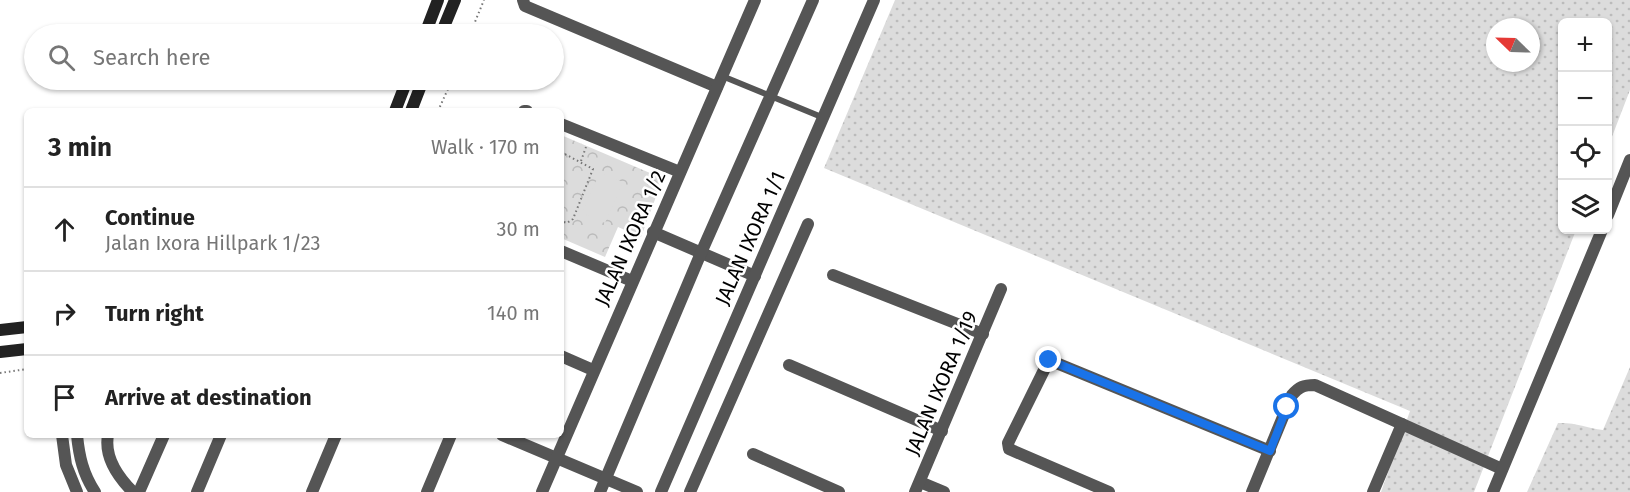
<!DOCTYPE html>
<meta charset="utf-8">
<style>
body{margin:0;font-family:"Fira Sans",sans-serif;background:#f2f2f2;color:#222}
.controls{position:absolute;right:18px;top:18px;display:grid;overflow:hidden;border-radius:9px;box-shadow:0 2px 4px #0004}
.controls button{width:54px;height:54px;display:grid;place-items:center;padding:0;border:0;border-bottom:2px solid #e0e0e0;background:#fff;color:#222;font:30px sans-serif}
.compass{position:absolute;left:1486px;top:18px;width:54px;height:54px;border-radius:50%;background:#fff;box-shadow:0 2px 4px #0004;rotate:293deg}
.stop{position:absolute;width:18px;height:18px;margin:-14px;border:4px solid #1a73e8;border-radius:50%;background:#fff}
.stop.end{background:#1a73e8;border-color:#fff;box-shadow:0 2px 6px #0008}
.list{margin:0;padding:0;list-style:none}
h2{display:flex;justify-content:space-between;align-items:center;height:78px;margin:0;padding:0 24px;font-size:26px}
h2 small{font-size:20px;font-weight:400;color:#767676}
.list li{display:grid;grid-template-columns:39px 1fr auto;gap:18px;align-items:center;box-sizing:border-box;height:84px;padding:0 24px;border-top:2px solid #e0e0e0}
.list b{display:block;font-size:22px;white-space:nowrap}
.list p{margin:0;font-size:20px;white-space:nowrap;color:#767676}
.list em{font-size:20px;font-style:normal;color:#767676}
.icon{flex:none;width:33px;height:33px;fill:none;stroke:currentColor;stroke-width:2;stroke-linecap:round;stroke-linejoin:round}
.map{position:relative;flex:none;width:1630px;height:492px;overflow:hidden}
.search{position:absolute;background:#fff;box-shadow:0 2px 4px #0004;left:24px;top:24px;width:540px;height:66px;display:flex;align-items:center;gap:15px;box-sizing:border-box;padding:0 21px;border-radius:33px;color:#767676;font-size:22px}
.panel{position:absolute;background:#fff;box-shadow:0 2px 4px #0004;left:24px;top:108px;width:540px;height:330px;border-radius:9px}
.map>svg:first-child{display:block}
.grass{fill:url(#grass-dots);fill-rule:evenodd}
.park{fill:url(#park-crowns)}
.pitch{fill:#dcdcdc}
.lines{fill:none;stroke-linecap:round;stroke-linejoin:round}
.path{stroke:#777;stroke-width:2;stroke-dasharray:1.5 3;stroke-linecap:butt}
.service{stroke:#555;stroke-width:6}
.minor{stroke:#555;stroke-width:12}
.secondary{stroke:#222;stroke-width:12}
.route{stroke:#1a73e8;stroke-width:8}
.labels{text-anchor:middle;stroke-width:5;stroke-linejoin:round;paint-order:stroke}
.street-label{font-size:20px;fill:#000;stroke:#fff}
</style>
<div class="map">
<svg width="1630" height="492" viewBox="0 0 1630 492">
<defs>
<pattern id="grass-dots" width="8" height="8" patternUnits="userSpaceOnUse" patternTransform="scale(1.5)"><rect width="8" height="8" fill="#dcdcdc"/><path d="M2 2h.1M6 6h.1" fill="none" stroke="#bbb" stroke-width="1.8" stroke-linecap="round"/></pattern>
<pattern id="park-crowns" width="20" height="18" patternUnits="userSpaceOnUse" patternTransform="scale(1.5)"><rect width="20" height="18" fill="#dcdcdc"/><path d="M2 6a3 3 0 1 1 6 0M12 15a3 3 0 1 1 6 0" fill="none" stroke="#bbb"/></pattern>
</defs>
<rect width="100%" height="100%" fill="#fff"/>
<g class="grass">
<path d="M895,0H1630V90L1608,147V22H1562V230H1576L1474,492H1381L1410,411L824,168ZM1495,27H1531V63H1495Z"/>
<path d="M1630,367V492H1527L1558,423C1574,422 1587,428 1603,430Z"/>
</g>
<path class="park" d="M561,135L657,176L660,186L641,237L618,227L605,257L561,238Z"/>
<path class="pitch" d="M600,172L623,182L605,223L582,213Z"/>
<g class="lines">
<g class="path">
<path d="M470,34L484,0"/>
<path d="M438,111L452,80"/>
<path d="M561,152L593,169L573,219L567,223L561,221"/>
<path d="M581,161L586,147"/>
<path d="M0,373L27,369"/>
</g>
<path class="service" d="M722,76L824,118"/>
<g class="minor">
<path d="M523,0L525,6L717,87"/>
<path d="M524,111H527"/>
<path d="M561,124L680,172"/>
<path d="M1608,215L1630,160"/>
<path d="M653,232L755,276"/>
<path d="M561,251L632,281"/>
<path d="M833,275L983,334"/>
<path d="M561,356L593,370"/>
<path d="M789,365L942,431"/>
<path d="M62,435L66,465L77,492"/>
<path d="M77,435C79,456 83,474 95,492"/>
<path d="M108,435C104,457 118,477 133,492"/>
<path d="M502,435L637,492"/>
<path d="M753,454L839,492"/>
<path d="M920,482L944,492"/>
<path d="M139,492L164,435"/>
<path d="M197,492L221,435"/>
<path d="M312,492L336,435"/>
<path d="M427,492L451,435"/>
<path d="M542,492L755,0"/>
<path d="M600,492L701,253L813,0"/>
<path d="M661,492L874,0"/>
<path d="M690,492L808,224"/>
<path d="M915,492L1001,289"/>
<path d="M1109,492L1009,449L1008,443L1049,360L1270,451"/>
<path d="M1252,492L1292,395C1299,387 1303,385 1315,385L1502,469"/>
<path d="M1373,492L1402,424"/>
<path d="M1493,492L1602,230"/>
</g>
<g class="secondary">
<path d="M425,34L438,0"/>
<path d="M441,34L455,0"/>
<path d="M395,111L407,80"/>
<path d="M411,111L423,80"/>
<path d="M0,330L27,327"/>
<path d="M0,352L27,349"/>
</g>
</g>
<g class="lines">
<path class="route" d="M1049,360L1270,451L1287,407"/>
</g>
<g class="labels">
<g class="street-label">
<text transform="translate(630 238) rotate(-66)" y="7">JALAN IXORA 1/2</text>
<text transform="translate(750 238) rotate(-66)" y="7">JALAN IXORA 1/1</text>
<text transform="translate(941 383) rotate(-67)" y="7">JALAN IXORA 1/19</text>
</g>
</g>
</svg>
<div class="controls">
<button>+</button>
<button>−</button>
<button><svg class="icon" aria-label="locate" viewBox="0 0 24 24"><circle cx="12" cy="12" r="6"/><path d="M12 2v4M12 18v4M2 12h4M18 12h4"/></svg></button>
<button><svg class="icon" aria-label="layers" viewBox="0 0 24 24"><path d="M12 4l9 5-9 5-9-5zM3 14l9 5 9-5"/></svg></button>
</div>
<svg class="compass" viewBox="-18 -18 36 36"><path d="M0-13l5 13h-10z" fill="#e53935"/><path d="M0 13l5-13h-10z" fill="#767676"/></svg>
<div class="stop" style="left:1287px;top:407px"></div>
<div class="stop end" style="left:1049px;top:360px"></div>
<div class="search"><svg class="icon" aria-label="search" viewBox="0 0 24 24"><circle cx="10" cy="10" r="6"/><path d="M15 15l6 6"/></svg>Search here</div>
<section class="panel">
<h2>3 min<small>Walk · 170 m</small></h2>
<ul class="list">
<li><svg class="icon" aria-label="ahead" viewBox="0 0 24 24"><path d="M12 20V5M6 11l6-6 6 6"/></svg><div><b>Continue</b><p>Jalan Ixora Hillpark 1/23</p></div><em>30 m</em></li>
<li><svg class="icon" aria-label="right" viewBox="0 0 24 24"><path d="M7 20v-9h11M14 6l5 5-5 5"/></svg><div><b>Turn right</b></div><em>140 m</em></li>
<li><svg class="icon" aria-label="arrive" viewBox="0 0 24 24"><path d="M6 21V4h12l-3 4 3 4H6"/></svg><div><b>Arrive at destination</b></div></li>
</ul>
</section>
</div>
